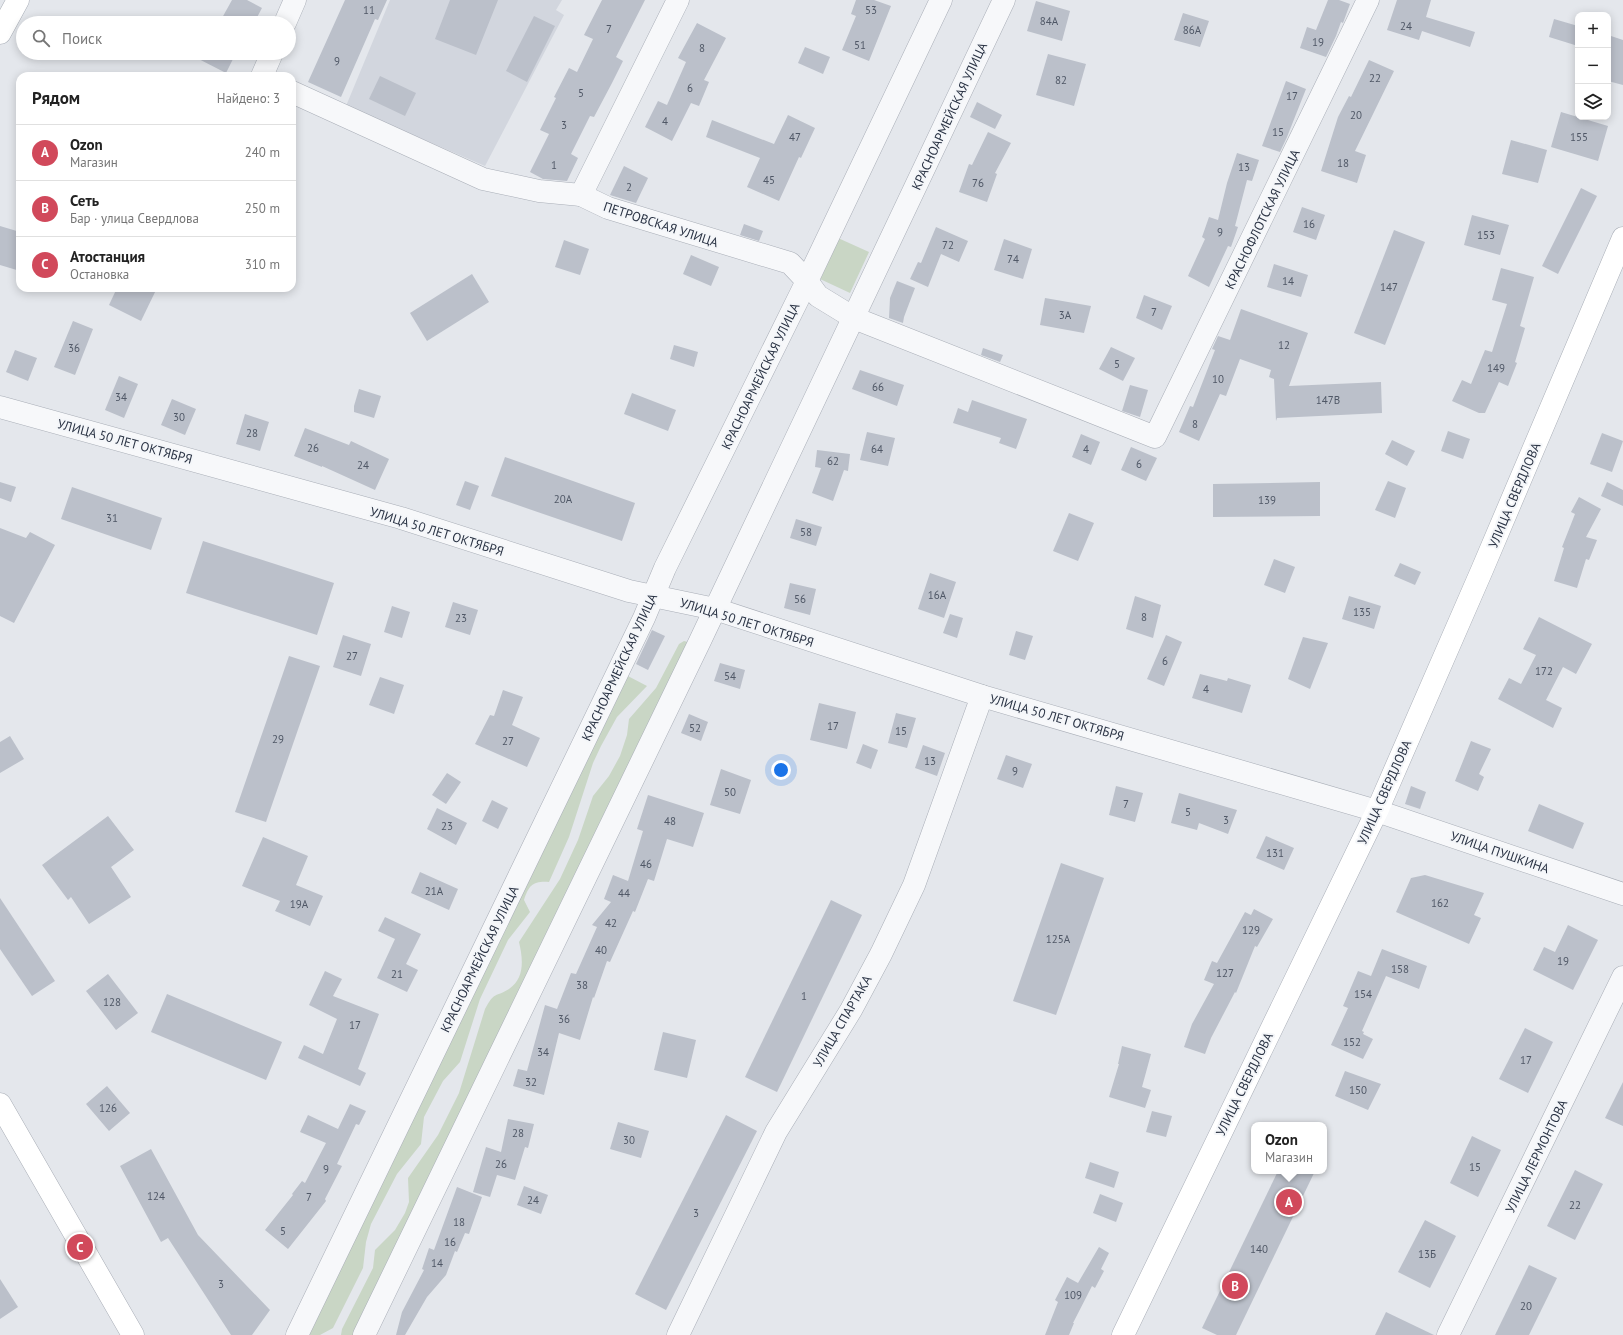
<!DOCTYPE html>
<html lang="ru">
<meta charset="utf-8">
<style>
body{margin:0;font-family:"PT Sans",sans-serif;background:#f6f6f6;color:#222}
.controls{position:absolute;right:12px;top:12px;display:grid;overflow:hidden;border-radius:8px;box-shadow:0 2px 10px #0003}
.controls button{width:36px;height:36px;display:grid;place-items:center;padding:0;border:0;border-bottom:1px solid #e0e0e0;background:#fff;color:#222;font:20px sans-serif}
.you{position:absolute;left:781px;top:770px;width:14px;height:14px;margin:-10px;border:3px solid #fff;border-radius:50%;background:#1a73e8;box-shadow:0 0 0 6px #1a73e833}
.badge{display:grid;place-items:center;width:26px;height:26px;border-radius:50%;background:#d1495b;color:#fff;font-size:13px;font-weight:700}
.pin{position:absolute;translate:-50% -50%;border:2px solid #fff;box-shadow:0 1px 4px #0006}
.popup{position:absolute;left:1251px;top:1122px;width:76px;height:52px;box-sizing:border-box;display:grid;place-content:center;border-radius:8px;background:#fff;filter:drop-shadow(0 1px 3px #0005);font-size:13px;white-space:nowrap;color:#767676}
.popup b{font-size:15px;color:#222}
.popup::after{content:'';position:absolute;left:50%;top:100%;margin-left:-8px;border:8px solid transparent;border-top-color:#fff}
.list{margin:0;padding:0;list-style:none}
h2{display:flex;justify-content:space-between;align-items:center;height:52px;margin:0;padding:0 16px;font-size:17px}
h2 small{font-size:13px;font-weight:400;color:#767676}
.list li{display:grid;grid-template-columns:26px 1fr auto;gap:12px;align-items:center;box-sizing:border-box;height:56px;padding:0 16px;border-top:1px solid #e0e0e0}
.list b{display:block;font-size:15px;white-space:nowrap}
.list p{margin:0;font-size:13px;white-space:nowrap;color:#767676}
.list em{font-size:13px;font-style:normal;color:#767676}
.icon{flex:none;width:22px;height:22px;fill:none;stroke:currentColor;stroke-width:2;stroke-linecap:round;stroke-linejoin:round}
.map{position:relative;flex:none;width:1623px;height:1335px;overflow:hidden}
.search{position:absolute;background:#fff;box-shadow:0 2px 10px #0003;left:16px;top:16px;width:280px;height:44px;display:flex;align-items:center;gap:10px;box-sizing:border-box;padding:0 14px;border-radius:22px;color:#767676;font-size:15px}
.panel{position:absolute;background:#fff;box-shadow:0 2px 10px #0003;left:16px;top:72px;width:280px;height:220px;border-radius:12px}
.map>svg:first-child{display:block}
.built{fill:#d2d6de}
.green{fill:#c9d6c5}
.building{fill:#bbc0ca}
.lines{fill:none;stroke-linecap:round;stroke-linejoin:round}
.street-casing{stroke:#a9aeb7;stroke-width:23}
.secondary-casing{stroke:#a9aeb7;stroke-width:23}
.street{stroke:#f7f8fa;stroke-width:22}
.secondary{stroke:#fff;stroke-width:22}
.labels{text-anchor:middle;stroke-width:4;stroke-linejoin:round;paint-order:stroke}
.number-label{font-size:11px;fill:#4f5766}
.street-label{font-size:13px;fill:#2b3445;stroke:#f4f6f9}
</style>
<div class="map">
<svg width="1623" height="1335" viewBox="0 0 1623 1335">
<rect width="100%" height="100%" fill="#e4e7ec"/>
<path class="built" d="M390,0H562L556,10L564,15L485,166L346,106Z"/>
<g class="green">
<path d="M838,238L869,252L850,293L820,279Z"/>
<path d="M684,641L688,642V649L650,719L355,1335H341L342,1329L373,1268L375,1250L395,1230L405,1213L409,1202L408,1178L438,1135L459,1093L485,1009C495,991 494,998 509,989C525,978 523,959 519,942L560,879L578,840L593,796L609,776L620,756L627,735L629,719L656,688L679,644Z"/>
<path d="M624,674L647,686L617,717L601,746L593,763L569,837L549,882C533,881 529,885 524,900L530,912L508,940L480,999L460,1062L443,1081L424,1117L421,1144L397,1174L371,1224L366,1242L363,1268L333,1328L320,1335H309Z"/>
</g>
<g class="building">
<path d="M232,0H247L262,8L254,23H231L222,18Z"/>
<path d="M345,0H387L378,20L375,19L341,97L308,82Z"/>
<path d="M450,0H498L476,55L435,39Z"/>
<path d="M602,0H645L616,57L623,61L612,83L594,117L590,116L571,154L578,158L567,181L543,179L530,172L549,134L540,130L556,98L554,97L569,68L577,72L593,39L584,35Z"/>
<path d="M856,0H874L891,6L869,61L842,50L856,16L851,14Z"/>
<path d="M1328,0H1339L1350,4L1343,23L1341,22L1336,36L1326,57L1300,48L1307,27L1316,30Z"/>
<path d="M1397,0H1431L1426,17L1475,32L1470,47L1422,31L1419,40L1387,30Z"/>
<path d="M1036,1L1070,11L1062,41L1027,31Z"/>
<path d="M1183,13L1209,21L1200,47L1174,40Z"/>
<path d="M534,16L555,26L527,82L506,71Z"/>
<path d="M1554,19L1578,26V46L1549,37Z"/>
<path d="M697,23L726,38L704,80L709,82L699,106L691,103L672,141L645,127L658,101L667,105L686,62L678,58Z"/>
<path d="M1608,35L1623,40V85L1608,81Z"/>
<path d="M805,47L830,57L823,74L798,63Z"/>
<path d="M187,53H236L226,73Z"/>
<path d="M1048,54L1086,64L1074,106L1036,95Z"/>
<path d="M1369,60L1394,71L1355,151L1366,155L1357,183L1321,171L1338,117L1349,96L1351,97Z"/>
<path d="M380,76L416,93L405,116L369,99Z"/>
<path d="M1286,81L1306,89L1287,137L1280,152L1262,146Z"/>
<path d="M977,102L1002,115L995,129L970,117Z"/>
<path d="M1561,112L1608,126L1598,161L1551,147Z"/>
<path d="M788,115L815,128L801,158L799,157L779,201L747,187L760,158L706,137L712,120L774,144Z"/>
<path d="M988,132L1011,143L995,173L997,174L987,202L959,192L969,164L972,165Z"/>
<path d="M1511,140L1547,150L1538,183L1502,174Z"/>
<path d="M1237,153L1259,160L1252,181L1247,180L1235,226L1238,227L1231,247L1228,246L1209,287L1188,276L1205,239L1202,237L1209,217L1218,220L1227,183Z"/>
<path d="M624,166L648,178L636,203L610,195Z"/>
<path d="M1581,188L1597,196L1558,274L1542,266Z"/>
<path d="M1302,207L1325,215L1316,240L1293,232Z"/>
<path d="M1472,215L1509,225L1500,255L1464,245Z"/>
<path d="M744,224L763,231L759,241L740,235Z"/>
<path d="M0,226L20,232V271L0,265Z"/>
<path d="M936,227L968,241L959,262L941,254L928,287L910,279L918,262L921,263Z"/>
<path d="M1394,230L1425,242L1385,345L1354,333Z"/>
<path d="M1004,239L1032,249L1023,279L994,270Z"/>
<path d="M564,240L589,249L580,275L555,267Z"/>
<path d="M691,255L719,267L711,286L683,274Z"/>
<path d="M1274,264L1308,275L1301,297L1267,287Z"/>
<path d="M1501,268L1534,277L1520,326L1525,328L1515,362L1517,363L1508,386L1499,382L1485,413H1479L1452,401L1462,380L1471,384L1485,350L1492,352L1507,304L1492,300Z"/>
<path d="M472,274L489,302L427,341L410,313Z"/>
<path d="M897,281L915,288L904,317L903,323L889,318L890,298Z"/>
<path d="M117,288H157L141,321L109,305Z"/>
<path d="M1144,295L1172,306L1162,330L1136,318Z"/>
<path d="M1045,298L1091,306L1084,333L1040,325Z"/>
<path d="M1241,309L1308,333L1289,386L1381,382L1382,413L1277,418L1276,421L1274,379L1269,377L1271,370L1240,359L1226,396L1220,394L1199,441L1179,432L1190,406L1193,407L1215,350L1212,349L1218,336L1230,340Z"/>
<path d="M73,321L93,329L75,375L54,367Z"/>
<path d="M674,345L698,352L694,367L670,359Z"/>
<path d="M1111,347L1135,358L1123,381L1099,369Z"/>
<path d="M983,348L1003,355L1000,362L981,355Z"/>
<path d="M15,350L37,358L28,381L6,372Z"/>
<path d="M860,370L904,385L897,406L852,389Z"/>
<path d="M119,376L138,384L124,418L105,410Z"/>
<path d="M1130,385L1148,390L1140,417L1122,411Z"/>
<path d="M359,389L381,396L374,418L354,412V406Z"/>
<path d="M632,393L676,410L668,431L624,414Z"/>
<path d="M172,399L196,409L185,435L161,425Z"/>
<path d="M972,400L1027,419L1016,449L999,443L1001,438L953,423L958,408L968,412Z"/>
<path d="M245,414L269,422L260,451L236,444Z"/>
<path d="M305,428L349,445L351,441L389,459L375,490L322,466V467L294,456Z"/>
<path d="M1448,431L1470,439L1463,459L1441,451Z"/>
<path d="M867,432L895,438L888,466L860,460Z"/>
<path d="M1602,433L1623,441L1612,472L1590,464Z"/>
<path d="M1081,434L1100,442L1091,465L1072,457Z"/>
<path d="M1392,440L1415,451L1407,466L1385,454Z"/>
<path d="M1131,447L1157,458L1146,481L1121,470Z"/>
<path d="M817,450L850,454L848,471L844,470L833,501L812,493L821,468L815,467Z"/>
<path d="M505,457L635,503L622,541L491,496Z"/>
<path d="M465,481L479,486L470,510L456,505Z"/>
<path d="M1388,481L1406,488L1395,518L1375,510Z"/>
<path d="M0,482L16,487L11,502L0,498Z"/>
<path d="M1320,482V516L1213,517V484Z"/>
<path d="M1607,482L1623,490V506L1601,496Z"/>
<path d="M72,487L162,518L151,550L61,519Z"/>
<path d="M1579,497L1601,509L1586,537L1597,540L1589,560L1586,559L1577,588L1554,581L1564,548L1562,547L1575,514L1571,512Z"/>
<path d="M1069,513L1094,523L1078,561L1053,551Z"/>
<path d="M796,519L822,527L816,546L790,538Z"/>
<path d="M0,528L26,538L30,532L55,545L14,623L0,616Z"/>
<path d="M203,541L334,583L317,635L186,593Z"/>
<path d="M1274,559L1295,567L1285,593L1264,585Z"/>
<path d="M1400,563L1421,572L1415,585L1394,576Z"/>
<path d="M930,573L956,582L944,618L918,609Z"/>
<path d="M790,583L816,589L810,615L784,608Z"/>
<path d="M1135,596L1161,605L1153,638L1126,629Z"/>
<path d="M1349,596L1381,606L1374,629L1342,619Z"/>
<path d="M453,602L478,610L470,635L445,627Z"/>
<path d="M392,606L410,612L402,638L384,632Z"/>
<path d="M950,614L963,618L957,638L943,633Z"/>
<path d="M1539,617L1592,644L1576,674L1563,667L1546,700L1562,708L1553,728L1498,699L1509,678L1521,684L1536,655L1523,649Z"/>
<path d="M652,630L665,636L648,670L636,664Z"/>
<path d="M1016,631L1033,636L1025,660L1009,655Z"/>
<path d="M343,635L371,644L361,676L333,667Z"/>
<path d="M1166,635L1182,642L1164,686L1147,679Z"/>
<path d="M1303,637L1328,643L1310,689L1288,679Z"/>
<path d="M289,656L320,666L266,822L235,812Z"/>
<path d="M720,663L745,670L740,689L714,681Z"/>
<path d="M1200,674L1227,681L1228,678L1251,685L1242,713L1192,698Z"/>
<path d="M380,677L404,685L394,714L369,705Z"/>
<path d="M503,690L523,697L512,725L540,738L527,767L475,744L490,715L494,716Z"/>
<path d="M819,703L856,712L847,749L810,740Z"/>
<path d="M896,713L916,718L907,748L888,743Z"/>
<path d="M689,714L708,722L701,741L681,733Z"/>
<path d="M10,736L24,759L0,773V742Z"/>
<path d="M1471,741L1491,749L1479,774L1484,777L1478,791L1455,781Z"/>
<path d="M863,744L878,750L871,769L856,763Z"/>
<path d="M923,745L945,753L937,776L915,768Z"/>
<path d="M1006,755L1032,764L1023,788L997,779Z"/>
<path d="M721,769L751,780L740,814L710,805Z"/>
<path d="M447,773L461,782L446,804L432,795Z"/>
<path d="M1116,786L1143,793L1135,822L1109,815Z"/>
<path d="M1411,786L1426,792L1420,809L1405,804Z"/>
<path d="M1179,793L1237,810L1228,834L1199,823L1197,830L1171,823Z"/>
<path d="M648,795L704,813L693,847L667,839L654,881L648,879L635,912L633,911L610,962L607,961L594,998L593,997L580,1040L559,1033L544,1095L513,1086L518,1069L527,1071L545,1005L557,1009L571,973L576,974L597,927L592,925L611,902L604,899L613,875L628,881L643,831L637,829Z"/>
<path d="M492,800L508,808L498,829L482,821Z"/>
<path d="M1539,804L1584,823L1573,849L1528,831Z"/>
<path d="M437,808L467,823L456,845L427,829Z"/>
<path d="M108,816L134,850L111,867L131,897L89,924L71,897L68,900L42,865Z"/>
<path d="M1266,836L1294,848L1284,870L1256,858Z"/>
<path d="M263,837L308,856L296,885L323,896L310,926L275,911L280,901L242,886Z"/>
<path d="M1061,863L1104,878L1056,1015L1013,1001Z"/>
<path d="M420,872L458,889L449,910L411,893Z"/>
<path d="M1425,875L1484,893L1474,915L1481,918L1469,944L1396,912L1411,878Z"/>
<path d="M0,898L55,981L32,996L0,949Z"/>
<path d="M831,900L862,915L777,1092L745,1077Z"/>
<path d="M1254,909L1273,919L1257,947L1255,946L1236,993L1235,992L1211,1038L1205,1054L1184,1047L1192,1024L1214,984L1204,980L1212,961L1217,963L1245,912L1251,915Z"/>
<path d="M385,917L421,934L406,964L418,970L407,992L377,978L395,939L378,931Z"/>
<path d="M1568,925L1598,940L1573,990L1533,970L1544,947L1555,952Z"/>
<path d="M1382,949L1427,966L1419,989L1386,976L1362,1031L1364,1032L1363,1034L1373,1039L1363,1059L1331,1045L1348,1008L1343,1006L1358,971L1371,976Z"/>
<path d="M325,971L342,979L333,996L379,1014L358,1069L366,1073L360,1086L298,1058L304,1045L323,1054L337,1019L309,1005Z"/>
<path d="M108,974L138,1013L116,1030L86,991Z"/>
<path d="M167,994L282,1042L266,1080L151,1032Z"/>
<path d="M1525,1028L1553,1042L1528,1093L1499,1079Z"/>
<path d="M663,1032L696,1040L687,1078L654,1070Z"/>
<path d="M1122,1046L1151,1054L1142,1087L1151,1090L1145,1108L1109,1097L1119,1064H1118Z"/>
<path d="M1345,1071L1381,1084L1368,1110L1335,1096Z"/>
<path d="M1623,1082V1126L1605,1118Z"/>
<path d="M107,1086L130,1113L109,1131L86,1104Z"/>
<path d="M350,1104L366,1111L359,1125L356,1124L337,1164L342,1166L325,1199L326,1201L288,1249L265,1230L293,1195L292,1194L302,1181L305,1183L326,1143L300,1132L308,1115L338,1129Z"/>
<path d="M1152,1111L1172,1116L1166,1137L1146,1132Z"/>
<path d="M726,1115L757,1131L666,1310L635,1294Z"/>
<path d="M508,1119L534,1124L528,1148L525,1147L515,1180L497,1175L490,1197L473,1192L486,1147L501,1152Z"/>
<path d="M618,1122L649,1131L641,1158L610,1149Z"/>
<path d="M1472,1136L1501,1150L1478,1197L1450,1183Z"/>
<path d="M151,1149L198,1235L270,1310L252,1335H231L168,1238L161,1242L120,1166Z"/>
<path d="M1090,1162L1119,1172L1114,1188L1085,1178Z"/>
<path d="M1575,1170L1603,1184L1575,1240L1547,1226Z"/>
<path d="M1278,1171H1315L1236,1335H1217L1202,1328Z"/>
<path d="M524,1186L548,1195L541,1214L517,1205Z"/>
<path d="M457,1187L482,1197L469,1234L465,1233L457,1252L455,1251L446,1275L427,1297L405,1335H396L402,1312L424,1270L422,1269L429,1248L434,1250Z"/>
<path d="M1100,1194L1123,1203L1116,1222L1093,1213Z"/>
<path d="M1425,1220L1456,1236L1430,1288L1398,1272Z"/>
<path d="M1099,1247L1109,1253L1101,1269L1104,1271L1095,1288L1092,1286L1073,1323H1074L1069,1335H1045L1058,1302L1055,1300L1067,1277L1078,1283Z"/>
<path d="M1529,1265L1557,1278L1529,1335H1495Z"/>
<path d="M0,1279L18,1307L0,1319Z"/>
<path d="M1386,1312L1434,1335H1375Z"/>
</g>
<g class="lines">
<g class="street-casing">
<g id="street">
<path d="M678,0L581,195L608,208L790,263L807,281L818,296L854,318L1155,437L1368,0"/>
<path d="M285,23L295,0"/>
<path d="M262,76L272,53"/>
<path d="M292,92L483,179L539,191L581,195"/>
<path d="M0,407L401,518L629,591L715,609L982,696L1377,811L1623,894"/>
<path d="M297,1335L644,618L665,568L807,281L941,0"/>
<path d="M364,1335L700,641L1004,0"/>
<path d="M678,1335L776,1132L851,1010L881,954L914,885L982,696"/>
<path d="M1448,1335L1623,977"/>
</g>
</g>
<g class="secondary-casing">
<g id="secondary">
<path d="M0,33L18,0"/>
<path d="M0,1104L133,1335"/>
<path d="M1123,1335L1377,811L1482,570L1623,238"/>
</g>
</g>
<use href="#street" class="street"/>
<use href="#secondary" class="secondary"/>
</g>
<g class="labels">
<g class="number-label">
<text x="369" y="14">11</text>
<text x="871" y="14">53</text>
<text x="1049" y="25">84А</text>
<text x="1406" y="30">24</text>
<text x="609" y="33">7</text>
<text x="1192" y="34">86А</text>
<text x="1318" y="46">19</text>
<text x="860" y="49">51</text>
<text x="702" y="52">8</text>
<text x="337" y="65">9</text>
<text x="1375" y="82">22</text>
<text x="1061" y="84">82</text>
<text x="690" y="92">6</text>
<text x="581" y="97">5</text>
<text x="1292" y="100">17</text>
<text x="1356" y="119">20</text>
<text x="665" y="125">4</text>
<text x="564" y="129">3</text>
<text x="1278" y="136">15</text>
<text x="795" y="141">47</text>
<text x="1579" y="141">155</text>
<text x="1343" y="167">18</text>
<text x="554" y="169">1</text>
<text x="1244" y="171">13</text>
<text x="769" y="184">45</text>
<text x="978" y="187">76</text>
<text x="629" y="191">2</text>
<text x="1309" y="228">16</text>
<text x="1220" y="236">9</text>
<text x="1486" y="239">153</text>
<text x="948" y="249">72</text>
<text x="1013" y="263">74</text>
<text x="1288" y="285">14</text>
<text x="1389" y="291">147</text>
<text x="1154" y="316">7</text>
<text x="1065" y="319">3А</text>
<text x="1284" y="349">12</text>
<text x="74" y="352">36</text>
<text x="1117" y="368">5</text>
<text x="1496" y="372">149</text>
<text x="1218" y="383">10</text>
<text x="878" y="391">66</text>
<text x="121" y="401">34</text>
<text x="1328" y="404">147В</text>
<text x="179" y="421">30</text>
<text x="1195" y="428">8</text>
<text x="252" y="437">28</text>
<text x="313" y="452">26</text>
<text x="877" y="453">64</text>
<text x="1086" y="453">4</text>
<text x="833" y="465">62</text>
<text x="1139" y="468">6</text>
<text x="363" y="469">24</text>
<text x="563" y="503">20А</text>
<text x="1267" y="504">139</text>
<text x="112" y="522">31</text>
<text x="806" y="536">58</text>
<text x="937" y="599">16А</text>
<text x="800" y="603">56</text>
<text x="1362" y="616">135</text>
<text x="1144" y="621">8</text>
<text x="461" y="622">23</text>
<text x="352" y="660">27</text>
<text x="1165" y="665">6</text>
<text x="1544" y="675">172</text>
<text x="730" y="680">54</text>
<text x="1206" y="693">4</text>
<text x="833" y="730">17</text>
<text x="695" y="732">52</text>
<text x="901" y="735">15</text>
<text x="278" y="743">29</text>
<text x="508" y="745">27</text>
<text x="930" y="765">13</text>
<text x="1015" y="775">9</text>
<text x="730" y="796">50</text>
<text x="1126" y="808">7</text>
<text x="1188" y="816">5</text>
<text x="1226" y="824">3</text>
<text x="670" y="825">48</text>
<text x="447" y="830">23</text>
<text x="1275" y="857">131</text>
<text x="646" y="868">46</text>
<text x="434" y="895">21А</text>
<text x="624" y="897">44</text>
<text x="1440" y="907">162</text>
<text x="299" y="908">19А</text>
<text x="611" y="927">42</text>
<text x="1251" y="934">129</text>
<text x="1058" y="943">125А</text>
<text x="601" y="954">40</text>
<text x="1563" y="965">19</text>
<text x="1400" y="973">158</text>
<text x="1225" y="977">127</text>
<text x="397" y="978">21</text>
<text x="582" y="989">38</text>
<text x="1363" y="998">154</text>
<text x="804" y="1000">1</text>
<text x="112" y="1006">128</text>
<text x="564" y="1023">36</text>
<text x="355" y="1029">17</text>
<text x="1352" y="1046">152</text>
<text x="543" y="1056">34</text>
<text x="1526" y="1064">17</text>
<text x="531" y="1086">32</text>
<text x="1358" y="1094">150</text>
<text x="108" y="1112">126</text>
<text x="518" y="1137">28</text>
<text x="629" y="1144">30</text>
<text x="501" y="1168">26</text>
<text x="1475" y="1171">15</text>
<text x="326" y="1173">9</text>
<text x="156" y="1200">124</text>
<text x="309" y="1201">7</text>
<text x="533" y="1204">24</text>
<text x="1575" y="1209">22</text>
<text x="696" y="1217">3</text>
<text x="459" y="1226">18</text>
<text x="283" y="1235">5</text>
<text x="450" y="1246">16</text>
<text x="1259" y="1253">140</text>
<text x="1427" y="1258">13Б</text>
<text x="437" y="1267">14</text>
<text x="221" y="1288">3</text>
<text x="1073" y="1299">109</text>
<text x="1526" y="1310">20</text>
</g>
<g class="street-label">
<text transform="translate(949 116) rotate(-65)" y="5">КРАСНОАРМЕЙСКАЯ УЛИЦА</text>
<text transform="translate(1262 219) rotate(-64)" y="5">КРАСНОФЛОТСКАЯ УЛИЦА</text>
<text transform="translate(661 224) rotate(18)" y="5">ПЕТРОВСКАЯ УЛИЦА</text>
<text transform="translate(760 376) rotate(-64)" y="5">КРАСНОАРМЕЙСКАЯ УЛИЦА</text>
<text transform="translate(125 441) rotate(15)" y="5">УЛИЦА 50 ЛЕТ ОКТЯБРЯ</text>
<text transform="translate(1514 495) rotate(-67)" y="5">УЛИЦА СВЕРДЛОВА</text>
<text transform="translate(437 531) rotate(17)" y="5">УЛИЦА 50 ЛЕТ ОКТЯБРЯ</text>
<text transform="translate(747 622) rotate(17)" y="5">УЛИЦА 50 ЛЕТ ОКТЯБРЯ</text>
<text transform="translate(619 667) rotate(-65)" y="5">КРАСНОАРМЕЙСКАЯ УЛИЦА</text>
<text transform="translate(1057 717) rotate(16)" y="5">УЛИЦА 50 ЛЕТ ОКТЯБРЯ</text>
<text transform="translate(1384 792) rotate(-66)" y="5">УЛИЦА СВЕРДЛОВА</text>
<text transform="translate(1500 852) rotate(19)" y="5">УЛИЦА ПУШКИНА</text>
<text transform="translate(479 959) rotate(-64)" y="5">КРАСНОАРМЕЙСКАЯ УЛИЦА</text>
<text transform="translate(842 1021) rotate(-60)" y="5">УЛИЦА СПАРТАКА</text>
<text transform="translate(1244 1084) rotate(-64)" y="5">УЛИЦА СВЕРДЛОВА</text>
<text transform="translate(1536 1156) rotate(-64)" y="5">УЛИЦА ЛЕРМОНТОВА</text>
</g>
</g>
</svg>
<div class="controls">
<button>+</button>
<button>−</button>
<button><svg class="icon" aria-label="layers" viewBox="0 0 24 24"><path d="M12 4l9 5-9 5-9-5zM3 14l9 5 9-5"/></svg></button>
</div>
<div class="you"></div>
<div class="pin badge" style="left:1289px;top:1202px">A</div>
<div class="popup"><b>Ozon</b>Магазин</div>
<div class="pin badge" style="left:1235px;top:1286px">B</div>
<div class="pin badge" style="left:80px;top:1247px">C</div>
<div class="search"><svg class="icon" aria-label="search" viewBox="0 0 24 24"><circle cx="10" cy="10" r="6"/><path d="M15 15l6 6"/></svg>Поиск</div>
<section class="panel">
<h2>Рядом<small>Найдено: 3</small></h2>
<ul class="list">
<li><span class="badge">A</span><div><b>Ozon</b><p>Магазин</p></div><em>240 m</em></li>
<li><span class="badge">B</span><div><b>Сеть</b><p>Бар · улица Свердлова</p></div><em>250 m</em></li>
<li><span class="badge">C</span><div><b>Атостанция</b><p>Остановка</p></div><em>310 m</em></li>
</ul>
</section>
</div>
